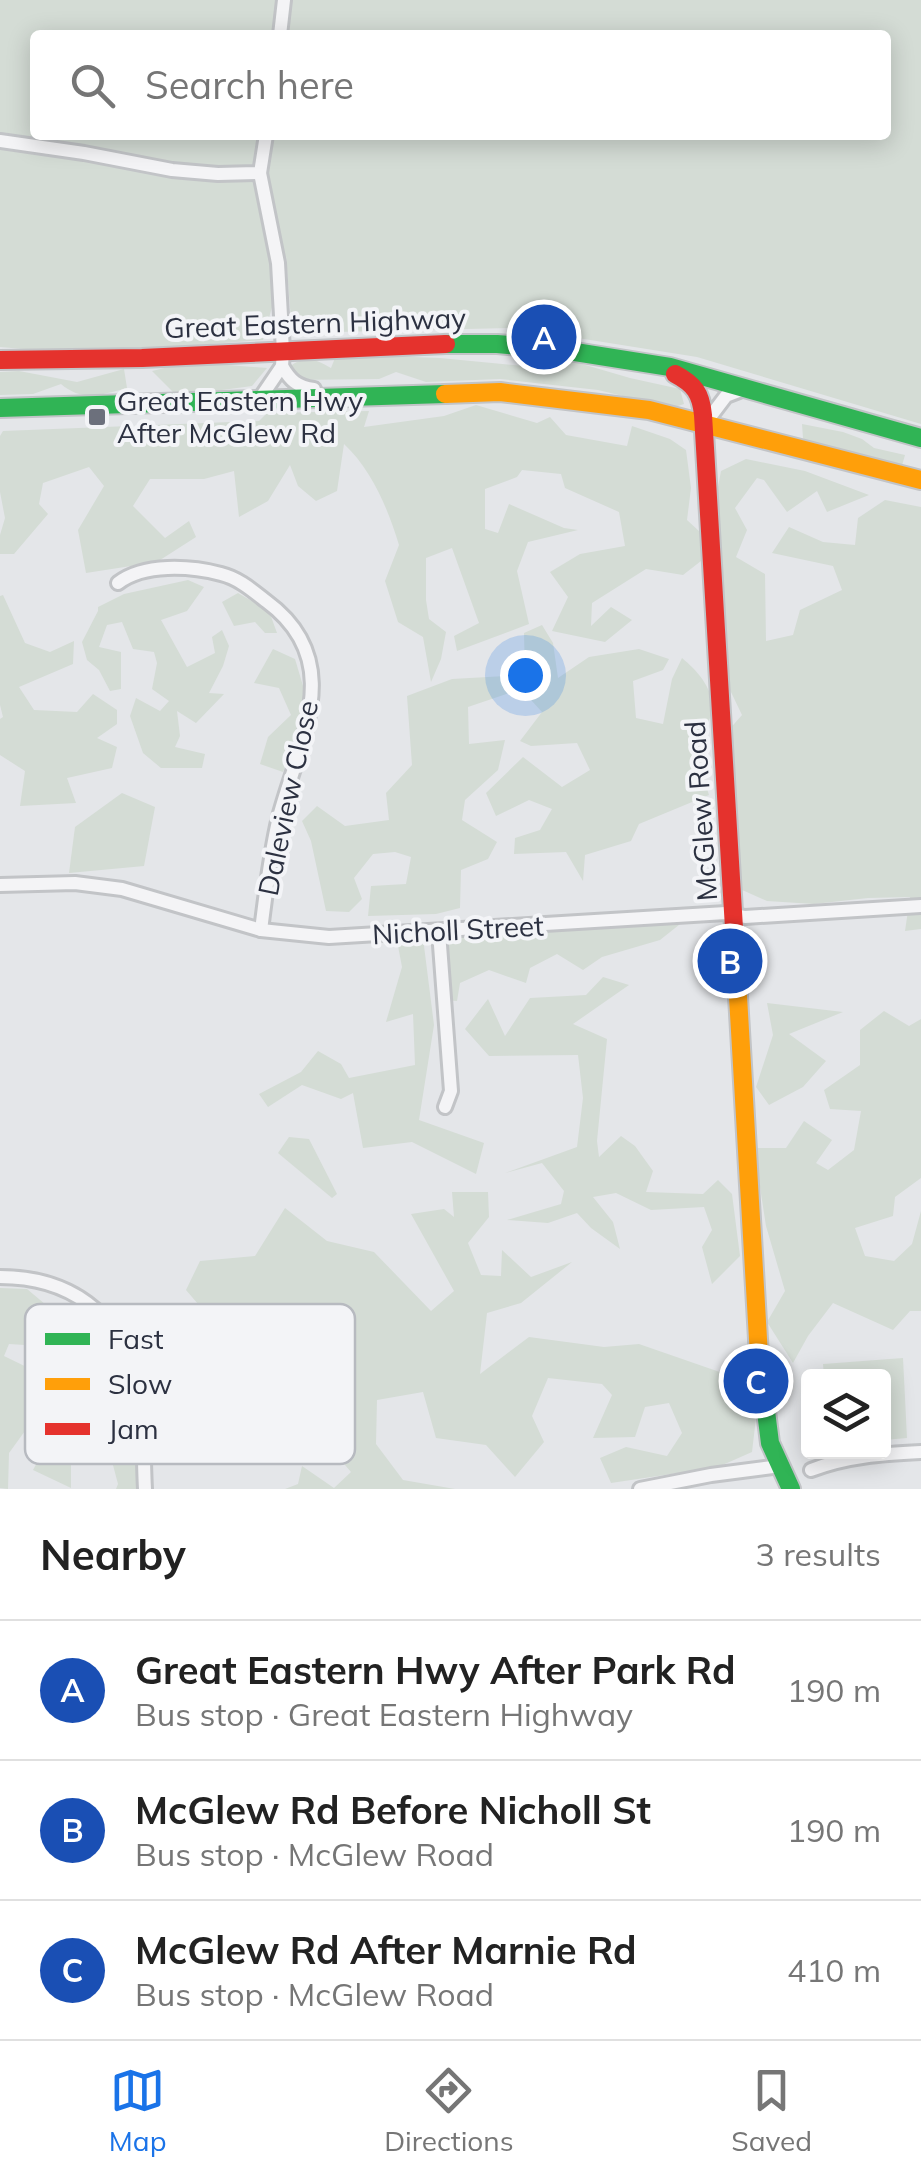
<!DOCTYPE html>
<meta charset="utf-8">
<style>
body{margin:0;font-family:Mulish,sans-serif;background:#f2f2f2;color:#222}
.controls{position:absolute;right:30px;bottom:30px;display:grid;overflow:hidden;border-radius:10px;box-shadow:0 5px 25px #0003}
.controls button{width:90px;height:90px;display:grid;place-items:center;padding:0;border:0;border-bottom:2px solid #e0e0e0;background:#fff;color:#222;font:50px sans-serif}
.you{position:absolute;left:525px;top:675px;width:35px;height:35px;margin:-25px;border:8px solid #fff;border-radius:50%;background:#1a73e8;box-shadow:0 0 0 15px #1a73e833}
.badge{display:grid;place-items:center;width:65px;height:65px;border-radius:50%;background:#1a73e8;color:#fff;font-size:32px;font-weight:700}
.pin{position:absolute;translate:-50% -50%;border:5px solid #fff;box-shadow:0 2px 10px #0006}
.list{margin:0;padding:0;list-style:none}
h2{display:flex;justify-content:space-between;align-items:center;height:130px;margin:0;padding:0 40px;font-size:42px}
h2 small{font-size:32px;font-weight:400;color:#767676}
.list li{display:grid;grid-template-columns:65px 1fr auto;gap:30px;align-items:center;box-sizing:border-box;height:140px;padding:0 40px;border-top:2px solid #e0e0e0}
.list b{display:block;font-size:38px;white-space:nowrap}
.list p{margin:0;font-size:32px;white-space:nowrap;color:#767676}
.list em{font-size:32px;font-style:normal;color:#767676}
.icon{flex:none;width:55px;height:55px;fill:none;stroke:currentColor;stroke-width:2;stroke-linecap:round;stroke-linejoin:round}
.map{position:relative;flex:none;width:921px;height:1489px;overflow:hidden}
.search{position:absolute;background:#fff;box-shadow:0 5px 25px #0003;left:30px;right:30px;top:30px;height:110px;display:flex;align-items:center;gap:25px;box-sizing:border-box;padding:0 35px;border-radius:10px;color:#767676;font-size:38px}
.sheet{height:550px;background:#fff}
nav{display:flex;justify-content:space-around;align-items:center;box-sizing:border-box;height:140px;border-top:2px solid #e0e0e0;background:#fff;font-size:28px;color:#767676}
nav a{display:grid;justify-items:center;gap:5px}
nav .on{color:#1a73e8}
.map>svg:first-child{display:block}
.green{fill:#d4dcd5;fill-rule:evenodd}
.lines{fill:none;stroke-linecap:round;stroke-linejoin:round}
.street-casing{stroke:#c2c4c7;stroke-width:18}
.fast-casing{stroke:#c2c4c7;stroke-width:22}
.slow-casing{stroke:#c2c4c7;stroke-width:22}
.jam-casing{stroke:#c2c4c7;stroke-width:22}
.street{stroke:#f4f4f6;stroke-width:12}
.fast{stroke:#30b455;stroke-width:18}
.slow{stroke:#ff9f0a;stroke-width:18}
.jam{stroke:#e5322d;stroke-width:18}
.poi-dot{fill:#6c707c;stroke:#f3f4f7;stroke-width:4}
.labels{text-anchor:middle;stroke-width:8;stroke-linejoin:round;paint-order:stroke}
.street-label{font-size:28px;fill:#2c3141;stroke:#f3f4f7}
.poi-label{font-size:28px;fill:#2c3141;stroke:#f3f4f7;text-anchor:start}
.key{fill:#f3f4f7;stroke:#b7bac0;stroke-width:2.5}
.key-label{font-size:28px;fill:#2c3141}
</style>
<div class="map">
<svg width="921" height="1489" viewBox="0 0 921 1489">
<rect width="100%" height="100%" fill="#e4e6e9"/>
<g class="green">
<path d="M0,0H921V424L697,357L515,328L292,333L286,256L263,340L80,354L0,347ZM35,35H886V135H35Z"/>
<path d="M386,356L440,358L534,367L565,359L630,378L680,389L684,404L672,408L598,390L500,379L426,382L396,372L379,379L292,380L289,367C305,355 315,359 331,368L335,358Z"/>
<path d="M204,363L267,368L252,386L177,396L152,371L181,364Z"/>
<path d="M124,369L127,388C101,395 82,402 61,384L33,394L0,395V372L19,371L77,382Z"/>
<path d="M476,405L537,423L550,417L566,435L627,446L632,426L670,439L686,450L691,488L687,520L700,532L701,561L683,575L646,569L592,603L591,626L611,607L632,620L605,642L552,631L568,597L550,572L580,554L625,546L619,512L565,488L561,474L522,470L517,477L485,489V529L498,533L509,504L564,528L578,530L528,542L517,571L529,624L457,651L454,636L479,623L452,548L426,558V600L429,619L446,632L441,659L431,682L423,637L398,622L385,581L399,545C388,509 372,470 344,444L337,491L316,501L298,486L290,465L268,501L239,517L234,471L204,479H150L133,506L165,538L189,521L196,537L157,562L86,573L78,530L104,486L89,467L43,483L39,504L48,514L14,554H0V535L5,518L0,492V436L3,431L259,421L267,413L369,411L364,427L444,416Z"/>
<path d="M802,424L843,432L862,439L874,448L905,455L901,469L809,446L803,438Z"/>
<path d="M746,459L805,471L869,495L827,512L817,491L787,512L764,480L757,478L735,508L747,530L736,557L765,574L766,641L793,635L800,610L842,590L833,566L772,553L789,527L823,542L855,545L858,518L885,500L921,507V929L905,931L910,897L868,898L814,904L767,901L740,889L727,732L742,715L730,690L719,614L713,514L721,471Z"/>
<path d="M188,580L204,587L187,611L161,620L187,667L215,653L212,637L222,630L229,646L223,666L209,693L224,694L196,723L177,711L180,736L175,747L205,754L202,768H161L143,753L130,716L136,698L160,711L169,701L152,689L157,663L154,652L133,649L122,622L107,625L99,647L121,652V689L110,691L99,670L87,660L82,642L98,611V607L124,594Z"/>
<path d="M238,593L269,611L277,633H265L255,622L234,626L222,602Z"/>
<path d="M3,595L25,643L50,652L74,641L73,664L19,687L34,710L77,712L93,694L117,710V724L97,738L117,747L112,768L67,778L76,803L20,806L25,771L0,755V719L3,717L0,705V596Z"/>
<path d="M542,625L553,643L558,678L589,657L639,649L669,659L663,670L633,681L636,718L663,724L672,679L682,658C700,673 718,694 710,718C707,726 701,733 700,740C697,757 704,779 709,795L639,824L631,841L585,855L583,881L566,852L514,854L515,838L540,830L552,809L529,800L496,816L486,793L523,757L562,787L590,770L577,743L531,746L520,741L542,712L521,689L468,707L469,744L505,740L498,770L465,800L462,820L497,842L488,859L461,870L460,908L436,914L368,916L371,886L406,884L411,857L395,852L373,854L354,878L362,899L349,912L326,911L311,841L302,821L317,806L345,826L389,820L386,793L412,765L407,696L452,679L525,675L524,633Z"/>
<path d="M273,649L295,659L309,706L283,772L260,764L268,737L291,715L279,688L254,683Z"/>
<path d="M122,793L155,807L144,866L69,873L75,827Z"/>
<path d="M694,913L660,940L602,957L583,970L557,954L530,968L526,983L489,970L460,983L457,1001L442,1000L433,969L455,923Z"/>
<path d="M423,938L434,1025L419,1120L484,1143L476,1174L412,1142L363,1148L353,1093L341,1099L302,1085L268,1107L259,1094L301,1072L318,1051L341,1064L349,1078L415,1065L413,1014L386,1022L402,967L398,946Z"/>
<path d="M603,977L629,985L573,1024L607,1039L597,1141L599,1157L621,1136L635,1146L653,1171L646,1192L703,1194L718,1180L732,1194L740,1256L712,1284L702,1247L712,1230L704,1207L651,1210L616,1193L593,1197L613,1222L620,1249L591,1228L577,1213L548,1223L507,1220L561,1204L564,1191L542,1163L505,1173L577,1147L583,1098L578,1055L489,1056L465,1029L488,999L505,1036L530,998L586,995Z"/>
<path d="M767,1003L843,1012L789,1034L826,1061L803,1087L769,1105L756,1087L773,1035Z"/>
<path d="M884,1011L909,1026L921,1019V1178L895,1197L893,1216L855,1228L865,1256L894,1261L912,1244L921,1211V1311H910L893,1330L833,1303L808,1336L793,1363L767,1322L785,1291L766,1226L754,1148H786L804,1121L832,1140L816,1163L828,1170L854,1150L861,1111L830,1109L824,1090L860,1065V1030Z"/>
<path d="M289,1137L309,1139L337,1194L332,1198L278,1153Z"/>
<path d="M452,1192H488L489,1217L468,1243L481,1275L501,1276L502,1250L531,1277L572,1262L521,1303L487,1313L480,1374L529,1337L604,1347L639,1344L737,1378L758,1401L752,1452L718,1467L611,1483L600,1458L626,1447L667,1456L682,1433L669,1403L645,1407L635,1437L593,1438L612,1395L602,1384L548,1378L532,1416L544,1442L515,1477L486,1445L436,1438L423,1392L377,1400L376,1444L403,1480L455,1489H285L298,1484L302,1466L334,1488L351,1472L305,1418L295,1399C253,1390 252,1391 237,1350L210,1336L206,1319L247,1317L198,1304L186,1290L200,1261L255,1256L285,1208L327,1241L374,1252L431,1311L454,1291L411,1214L444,1209L454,1217Z"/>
<path d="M0,1288L27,1289L58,1315L61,1356L40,1346L9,1344L4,1356L41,1374L38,1402L71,1409V1431L120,1411L136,1426V1489H116L118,1484L109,1450L85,1442L71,1464V1488L33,1470L47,1444L30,1424L9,1453L8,1489L0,1488Z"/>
<path d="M903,1358L907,1438L884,1440V1376H824L823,1364Z"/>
</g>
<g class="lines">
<g class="street-casing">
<g id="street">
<path d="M280,35L284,0"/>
<path d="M0,141L84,153L172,170L218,174L260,173L266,135"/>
<path d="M282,366C290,380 297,387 314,389"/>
<path d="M259,400L282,366L283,351L278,263L260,173"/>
<path d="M704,425L726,396L739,391"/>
<path d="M118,583C144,563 190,566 221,574C238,578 252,590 266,601C348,661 299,741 279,817C270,854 266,892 261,930"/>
<path d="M0,885L75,883L122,889L261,930L329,937L726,913L745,917L921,906"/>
<path d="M439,932L451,1091L445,1107"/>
<path d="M0,1277C68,1277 119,1312 137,1380C145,1411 143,1456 145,1489"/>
<path d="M811,1470C847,1456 883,1454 921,1452"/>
<path d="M640,1489L711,1475L780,1466"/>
</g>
</g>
<g class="fast-casing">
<g id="fast">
<path d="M446,344H497L556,349L670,367L921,438"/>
<path d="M0,408L445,394"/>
<path d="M759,1356L770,1443L791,1489"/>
</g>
</g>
<g class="slow-casing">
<g id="slow">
<path d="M445,394L500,392L649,410L921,480"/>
<path d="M734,928L759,1356"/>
</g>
</g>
<g class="jam-casing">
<g id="jam">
<path d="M0,360L142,358L446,344"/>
<path d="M675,374C694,384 701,393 703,415L734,928"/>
</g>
</g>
<use href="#street" class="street"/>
<use href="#fast" class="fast"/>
<use href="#slow" class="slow"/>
<use href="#jam" class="jam"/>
</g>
<rect class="poi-dot" x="87" y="407" width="20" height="20" rx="5"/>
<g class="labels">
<g class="street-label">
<text transform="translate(315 323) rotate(-2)" y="10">Great Eastern Highway</text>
<text transform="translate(288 798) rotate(-78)" y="10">Daleview Close</text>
<text transform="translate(701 811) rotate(-94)" y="10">McGlew Road</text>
<text transform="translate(458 930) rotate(-3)" y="10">Nicholl Street</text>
</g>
<g class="poi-label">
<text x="117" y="411">Great Eastern Hwy<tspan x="117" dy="32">After McGlew Rd</tspan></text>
</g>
</g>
<rect x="25" y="1304" width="330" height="160" rx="15" class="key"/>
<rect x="45" y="1333" width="45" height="12" fill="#30b455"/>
<rect x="45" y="1378" width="45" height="12" fill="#ff9f0a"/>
<rect x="45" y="1423" width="45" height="12" fill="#e5322d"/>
<g class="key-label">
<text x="108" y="1349">Fast</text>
<text x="108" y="1394">Slow</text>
<text x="108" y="1439">Jam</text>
</g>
</svg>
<div class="controls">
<button><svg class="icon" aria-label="layers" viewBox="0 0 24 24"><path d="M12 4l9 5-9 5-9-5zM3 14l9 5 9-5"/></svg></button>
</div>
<div class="you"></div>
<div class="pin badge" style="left:544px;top:337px;background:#1a4fb4">A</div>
<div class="pin badge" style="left:730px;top:961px;background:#1a4fb4">B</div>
<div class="pin badge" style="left:756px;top:1381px;background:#1a4fb4">C</div>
<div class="search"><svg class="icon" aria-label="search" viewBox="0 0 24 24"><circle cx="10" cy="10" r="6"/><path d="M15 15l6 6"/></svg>Search here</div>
</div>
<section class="sheet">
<h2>Nearby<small>3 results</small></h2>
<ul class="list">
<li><span class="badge" style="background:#1a4fb4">A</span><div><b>Great Eastern Hwy After Park Rd</b><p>Bus stop · Great Eastern Highway</p></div><em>190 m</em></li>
<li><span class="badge" style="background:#1a4fb4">B</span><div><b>McGlew Rd Before Nicholl St</b><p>Bus stop · McGlew Road</p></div><em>190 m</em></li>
<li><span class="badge" style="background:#1a4fb4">C</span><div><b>McGlew Rd After Marnie Rd</b><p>Bus stop · McGlew Road</p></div><em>410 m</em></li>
</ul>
</section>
<nav>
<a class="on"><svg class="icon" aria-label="map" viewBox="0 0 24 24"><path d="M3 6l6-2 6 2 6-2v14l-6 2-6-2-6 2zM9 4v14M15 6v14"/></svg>Map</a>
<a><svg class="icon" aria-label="directions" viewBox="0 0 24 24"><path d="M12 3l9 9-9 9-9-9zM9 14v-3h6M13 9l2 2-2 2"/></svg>Directions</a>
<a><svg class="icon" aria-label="saved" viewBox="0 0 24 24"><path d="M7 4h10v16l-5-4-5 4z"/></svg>Saved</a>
</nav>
